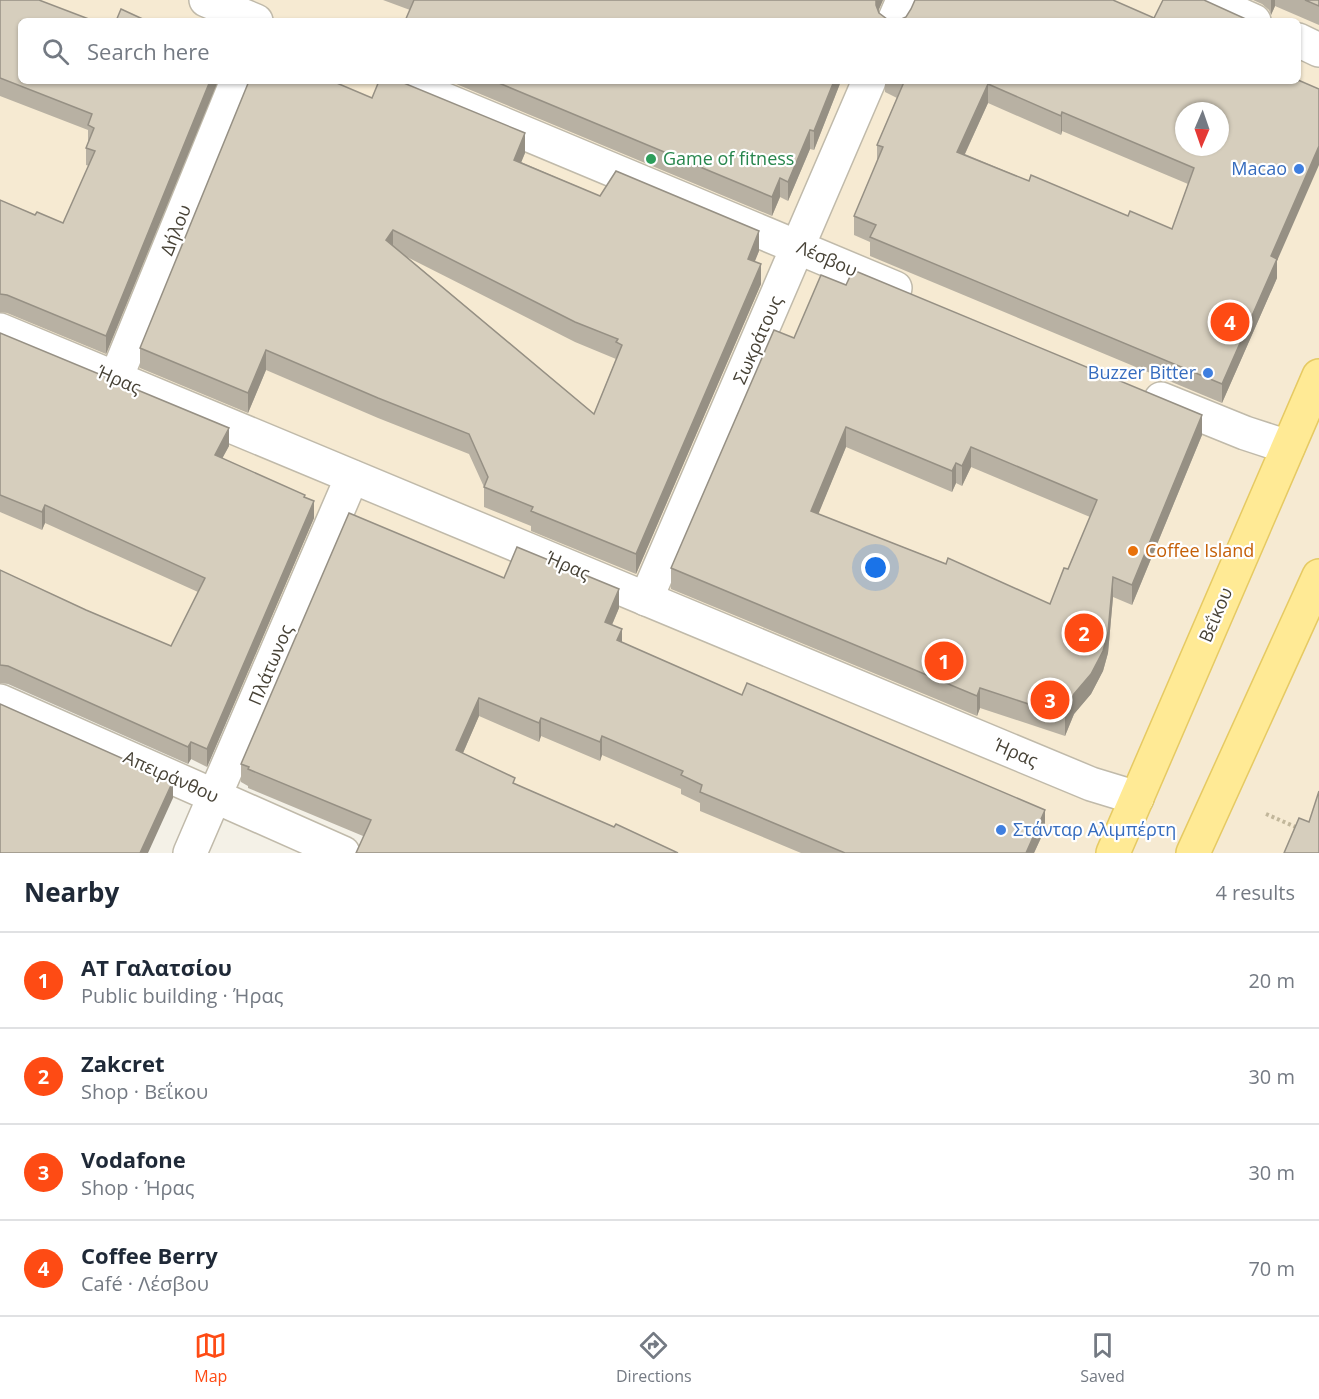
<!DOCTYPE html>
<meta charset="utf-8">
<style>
body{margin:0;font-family:"Open Sans",sans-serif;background:#f6f6f7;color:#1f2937}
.compass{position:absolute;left:1175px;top:102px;width:54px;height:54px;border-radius:50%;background:#fff;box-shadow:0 2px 4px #0004;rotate:182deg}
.you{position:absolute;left:876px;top:568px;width:21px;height:21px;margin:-15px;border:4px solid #fff;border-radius:50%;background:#1a73e8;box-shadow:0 0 0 9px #1a73e833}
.badge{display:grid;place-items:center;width:39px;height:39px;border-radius:50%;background:#fe4b14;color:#fff;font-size:20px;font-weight:700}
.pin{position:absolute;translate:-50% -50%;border:3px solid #fff;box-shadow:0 2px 6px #0006}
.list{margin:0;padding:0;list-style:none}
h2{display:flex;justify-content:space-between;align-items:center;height:78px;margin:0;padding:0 24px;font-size:26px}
h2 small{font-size:20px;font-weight:400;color:#747a83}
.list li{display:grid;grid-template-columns:39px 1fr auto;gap:18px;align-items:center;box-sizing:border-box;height:96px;padding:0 24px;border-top:2px solid #e0e1e3}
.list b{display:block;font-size:22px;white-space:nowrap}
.list p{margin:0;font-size:20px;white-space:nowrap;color:#747a83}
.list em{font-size:20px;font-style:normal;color:#747a83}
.icon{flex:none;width:33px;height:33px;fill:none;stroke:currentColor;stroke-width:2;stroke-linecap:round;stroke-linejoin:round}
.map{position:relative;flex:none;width:1319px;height:853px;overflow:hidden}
.search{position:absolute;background:#fff;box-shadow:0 2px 4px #0004;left:18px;right:18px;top:18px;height:66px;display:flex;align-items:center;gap:15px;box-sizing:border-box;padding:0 21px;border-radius:9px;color:#747a83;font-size:22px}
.sheet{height:462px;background:#fff}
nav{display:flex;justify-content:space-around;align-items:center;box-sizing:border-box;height:84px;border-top:2px solid #e0e1e3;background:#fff;font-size:16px;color:#747a83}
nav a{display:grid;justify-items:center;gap:3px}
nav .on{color:#fe4b14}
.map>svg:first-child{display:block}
.commercial{fill:#f6ead2;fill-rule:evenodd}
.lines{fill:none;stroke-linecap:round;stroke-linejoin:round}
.street-casing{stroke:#c0baaa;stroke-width:36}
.primary-casing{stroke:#e6ca63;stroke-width:36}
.path{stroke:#c2b79b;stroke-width:4;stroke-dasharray:3 3;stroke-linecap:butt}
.street{stroke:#fff;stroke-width:33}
.primary{stroke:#ffea95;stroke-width:33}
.wall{fill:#b8b1a3;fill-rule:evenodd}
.shaded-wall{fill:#969084}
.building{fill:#d6cebd;stroke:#969084;stroke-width:1.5;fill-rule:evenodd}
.leisure-dot{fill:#2e9e5b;stroke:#fff;stroke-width:2}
.shop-dot{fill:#3f7fe0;stroke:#fff;stroke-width:2}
.food-dot{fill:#e8710a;stroke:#fff;stroke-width:2}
.labels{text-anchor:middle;stroke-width:4.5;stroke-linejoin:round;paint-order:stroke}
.leisure-label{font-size:18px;fill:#27864d;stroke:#fff;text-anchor:start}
.shop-label{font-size:18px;fill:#366cbe;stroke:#fff;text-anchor:end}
.street-label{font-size:18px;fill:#474236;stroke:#fff}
.food-label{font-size:18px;fill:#c56008;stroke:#fff;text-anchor:start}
</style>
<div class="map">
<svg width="1319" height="853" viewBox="0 0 1319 853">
<rect width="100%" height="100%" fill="#f4f1e7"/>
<path class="commercial" d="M0,0H1319V853H547L0,604ZM21,21H1298V81H21ZM1184,111H1220V147H1184Z"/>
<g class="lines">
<g class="street-casing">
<g id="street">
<path d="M206,0L256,21"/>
<path d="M1207,0L1254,21"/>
<path d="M894,21L903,0"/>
<path d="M1298,40L1319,50"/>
<path d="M400,81L895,288"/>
<path d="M0,330L1091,784L1137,798"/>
<path d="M116,378L237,81"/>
<path d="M1161,399L1245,433L1288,447"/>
<path d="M646,599L869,81"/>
<path d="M0,701L343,853"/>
<path d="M190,853L352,477"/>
</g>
</g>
<g class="primary-casing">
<g id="primary">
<path d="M1113,853L1319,376"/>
<path d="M1193,853L1319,576"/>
</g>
</g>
<path class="path" d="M1266,814L1298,828"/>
<use href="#street" class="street"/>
<use href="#primary" class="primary"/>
</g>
<g class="wall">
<path d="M0,0L21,81H218L106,354L7,313L0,312V200L35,215L63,223L89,166L86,165V148L88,143V130L0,96Z"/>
<path d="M383,0H883L878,11L879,13L887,19L897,21L1154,18L1248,21H405L410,10Z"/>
<path d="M1253,0H1319V25L1275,6L1271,15L1269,10L1262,4Z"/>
<path d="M449,81H841L814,150L810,149L788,201L780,197L772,216Z"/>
<path d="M885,81H1298L1277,261V278L1222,403L870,256V242L854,235V216L877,162V145L897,98L885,92ZM988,103L1061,135L1062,131L1188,184L1172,229L1128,216L1029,181L965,154Z"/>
<path d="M372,98L525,153L521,162L600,196L759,251L754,262L761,284L636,574L531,531V526L484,507V487L469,454L378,418L266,370L248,413L140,368V348ZM407,257L575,342L616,359L594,414Z"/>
<path d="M0,333L229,446L222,458L305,497L314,518L207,767L191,759L188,764L8,684L0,683V570L86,610L171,646L198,592L45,523L42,530L0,512Z"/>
<path d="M794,338L1202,435L1132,605L1113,597L1108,653L1103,671L1091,694L1074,714L1065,736L980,708L977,716L671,589V568ZM846,447L952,492L956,483L962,486L971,467L1090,517L1068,569L1050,604L818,514Z"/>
<path d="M504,578L619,608L612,625L622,642L1045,829L1034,853H801L700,811V803L681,794V789L602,755L600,761L541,736L539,742L479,716L463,753L515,784L614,827L678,853L363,836L248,788V786L241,782V764Z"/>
</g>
<g class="shaded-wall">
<path d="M876,0H883L877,14L876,5Z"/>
<path d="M1271,0H1275V6L1271,15Z"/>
<path d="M210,81H218L106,354V336Z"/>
<path d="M834,81H841L814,150V131Z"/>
<path d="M988,84V103L957,171V152Z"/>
<path d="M1062,112V131L1061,135V116Z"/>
<path d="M810,130V149L788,201V182Z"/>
<path d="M525,133V153L514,180V160Z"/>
<path d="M1319,146V165L1277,261V278L1222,403V384L1271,256Z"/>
<path d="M780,178V197L772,216V197Z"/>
<path d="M393,230V250L386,240Z"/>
<path d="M759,231V251L748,279V259Z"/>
<path d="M761,264V284L636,574V554Z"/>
<path d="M266,350V370L248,413V393Z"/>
<path d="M1202,415V435L1132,605V585Z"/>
<path d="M846,427V447L811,532V511Z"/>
<path d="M229,428V446L215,472V455Z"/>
<path d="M971,447V467L962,486V466Z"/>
<path d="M956,463V483L952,492V471Z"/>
<path d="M314,501V518L207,767V749Z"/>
<path d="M45,505V523L42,530V512Z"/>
<path d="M1113,577V597L1108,653L1103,671L1091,694L1074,714L1065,736V716Z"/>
<path d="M619,589V608L605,641V622Z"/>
<path d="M622,629V648L617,640Z"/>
<path d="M980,688V708L977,716V696Z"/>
<path d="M479,698V716L456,769V750Z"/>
<path d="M541,718V736L539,742V723Z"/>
<path d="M602,736V755L600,761V742Z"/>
<path d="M191,742V759L188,764V747Z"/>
<path d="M173,781V798L148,853H140Z"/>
<path d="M1045,810V829L1034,853H1026Z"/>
</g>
<g class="building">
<path d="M0,0H39L94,21H21V81H210L106,336L7,295L0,294V200L35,215L37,212L63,223L95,151L86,148L94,128L88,125L92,114L0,78Z"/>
<path d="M414,0H876V5L879,13L887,19L897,21L906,17L911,9L915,0H1113L1154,18L1163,0H1204L1248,20V21H405Z"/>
<path d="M1305,0H1319V6Z"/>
<path d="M121,9L147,21H116Z"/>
<path d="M1298,80L1319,89V146L1271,256L1277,259L1222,384L870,237L876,225L854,216L883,147L877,145L904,82L901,81H1298ZM988,84L1061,116L1062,112L1194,168L1172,229L1130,211L1128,216L1031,175L1029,181L957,152ZM1184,111H1220V147H1184Z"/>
<path d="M249,81H332L372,98L379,81H399L525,133L514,160L600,196L616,171L759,231L748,259L761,264L636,554L531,511L533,507L484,487L488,477L469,434L378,398L266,350L248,393L140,348ZM393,230L575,322L618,339L616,342L622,345L594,414L386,240Z"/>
<path d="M494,81H834L814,131L810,130L788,182L780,178L772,197Z"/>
<path d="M853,270L1202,415L1132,585L1113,577L1108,632L1103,651L1091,674L1074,694L1065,716L980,688L977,696L671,568L774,330L794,338L821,275L846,285ZM846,427L952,471L956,463L962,466L971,447L1097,500L1068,569L1064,568L1050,604L948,558L946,564L811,511Z"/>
<path d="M0,333L229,428L215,455L305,495L304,497L314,501L207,749L191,742L188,747L8,666L0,665V570L86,610L171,646L205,578L45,505L42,512L0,495Z"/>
<path d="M349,513L504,578L517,547L619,589L605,622L622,629L617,640L742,695L747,683L1045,810L1026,853H845L700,792L702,785L681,775L683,771L602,736L600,742L541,718L539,723L479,698L456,750L515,778L513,783L614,827L616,824L678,853H356L371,820L248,769L249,767L241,764Z"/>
<path d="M0,704L173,781L140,853H0Z"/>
<path d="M1319,791V853H1284L1299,818L1309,822Z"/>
</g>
<circle class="leisure-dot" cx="651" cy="159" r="6"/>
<g class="shop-dot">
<circle cx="1299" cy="169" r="6"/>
<circle cx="1208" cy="373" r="6"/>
<circle cx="1001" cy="830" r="6"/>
</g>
<circle class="food-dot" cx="1133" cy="551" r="6"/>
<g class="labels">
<g class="leisure-label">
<text x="663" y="165">Game of fitness</text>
</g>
<g class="shop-label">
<text x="1287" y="175">Macao</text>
<text x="1196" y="379">Buzzer Bitter</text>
<text x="1013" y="836" text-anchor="start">Στάνταρ Αλιμπέρτη</text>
</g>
<g class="street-label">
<text transform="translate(176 230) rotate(-68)" y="6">Δήλου</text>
<text transform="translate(827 259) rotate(23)" y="6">Λέσβου</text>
<text transform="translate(758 340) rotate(-66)" y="6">Σωκράτους</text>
<text transform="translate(119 380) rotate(23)" y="6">Ήρας</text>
<text transform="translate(568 566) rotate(23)" y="6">Ήρας</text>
<text transform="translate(1216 615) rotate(-67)" y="6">Βεΐκου</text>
<text transform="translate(271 665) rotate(-67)" y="6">Πλάτωνος</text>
<text transform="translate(1016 753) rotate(23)" y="6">Ήρας</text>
<text transform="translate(171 777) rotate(24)" y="6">Απειράνθου</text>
</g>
<g class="food-label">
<text x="1145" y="557">Coffee Island</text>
</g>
</g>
</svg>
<svg class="compass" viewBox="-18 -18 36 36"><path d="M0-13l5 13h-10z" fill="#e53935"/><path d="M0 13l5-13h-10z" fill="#747a83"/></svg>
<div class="you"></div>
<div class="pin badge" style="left:944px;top:661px">1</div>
<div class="pin badge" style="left:1084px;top:633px">2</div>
<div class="pin badge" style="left:1050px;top:700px">3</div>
<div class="pin badge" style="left:1230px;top:322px">4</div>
<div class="search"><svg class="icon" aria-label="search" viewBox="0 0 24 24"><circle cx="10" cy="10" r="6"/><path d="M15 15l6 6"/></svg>Search here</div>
</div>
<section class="sheet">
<h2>Nearby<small>4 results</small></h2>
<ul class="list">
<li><span class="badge">1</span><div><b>ΑΤ Γαλατσίου</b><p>Public building · Ήρας</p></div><em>20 m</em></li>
<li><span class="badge">2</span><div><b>Zakcret</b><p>Shop · Βεΐκου</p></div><em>30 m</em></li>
<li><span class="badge">3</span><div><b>Vodafone</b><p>Shop · Ήρας</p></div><em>30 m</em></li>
<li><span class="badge">4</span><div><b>Coffee Berry</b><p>Café · Λέσβου</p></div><em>70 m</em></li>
</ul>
</section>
<nav>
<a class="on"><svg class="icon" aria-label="map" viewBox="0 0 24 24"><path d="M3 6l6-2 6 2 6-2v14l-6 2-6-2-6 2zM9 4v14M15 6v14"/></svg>Map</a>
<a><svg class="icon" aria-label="directions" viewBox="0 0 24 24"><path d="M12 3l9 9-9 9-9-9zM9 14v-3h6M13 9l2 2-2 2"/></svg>Directions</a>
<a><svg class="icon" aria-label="saved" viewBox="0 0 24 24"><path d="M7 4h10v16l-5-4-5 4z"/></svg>Saved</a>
</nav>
